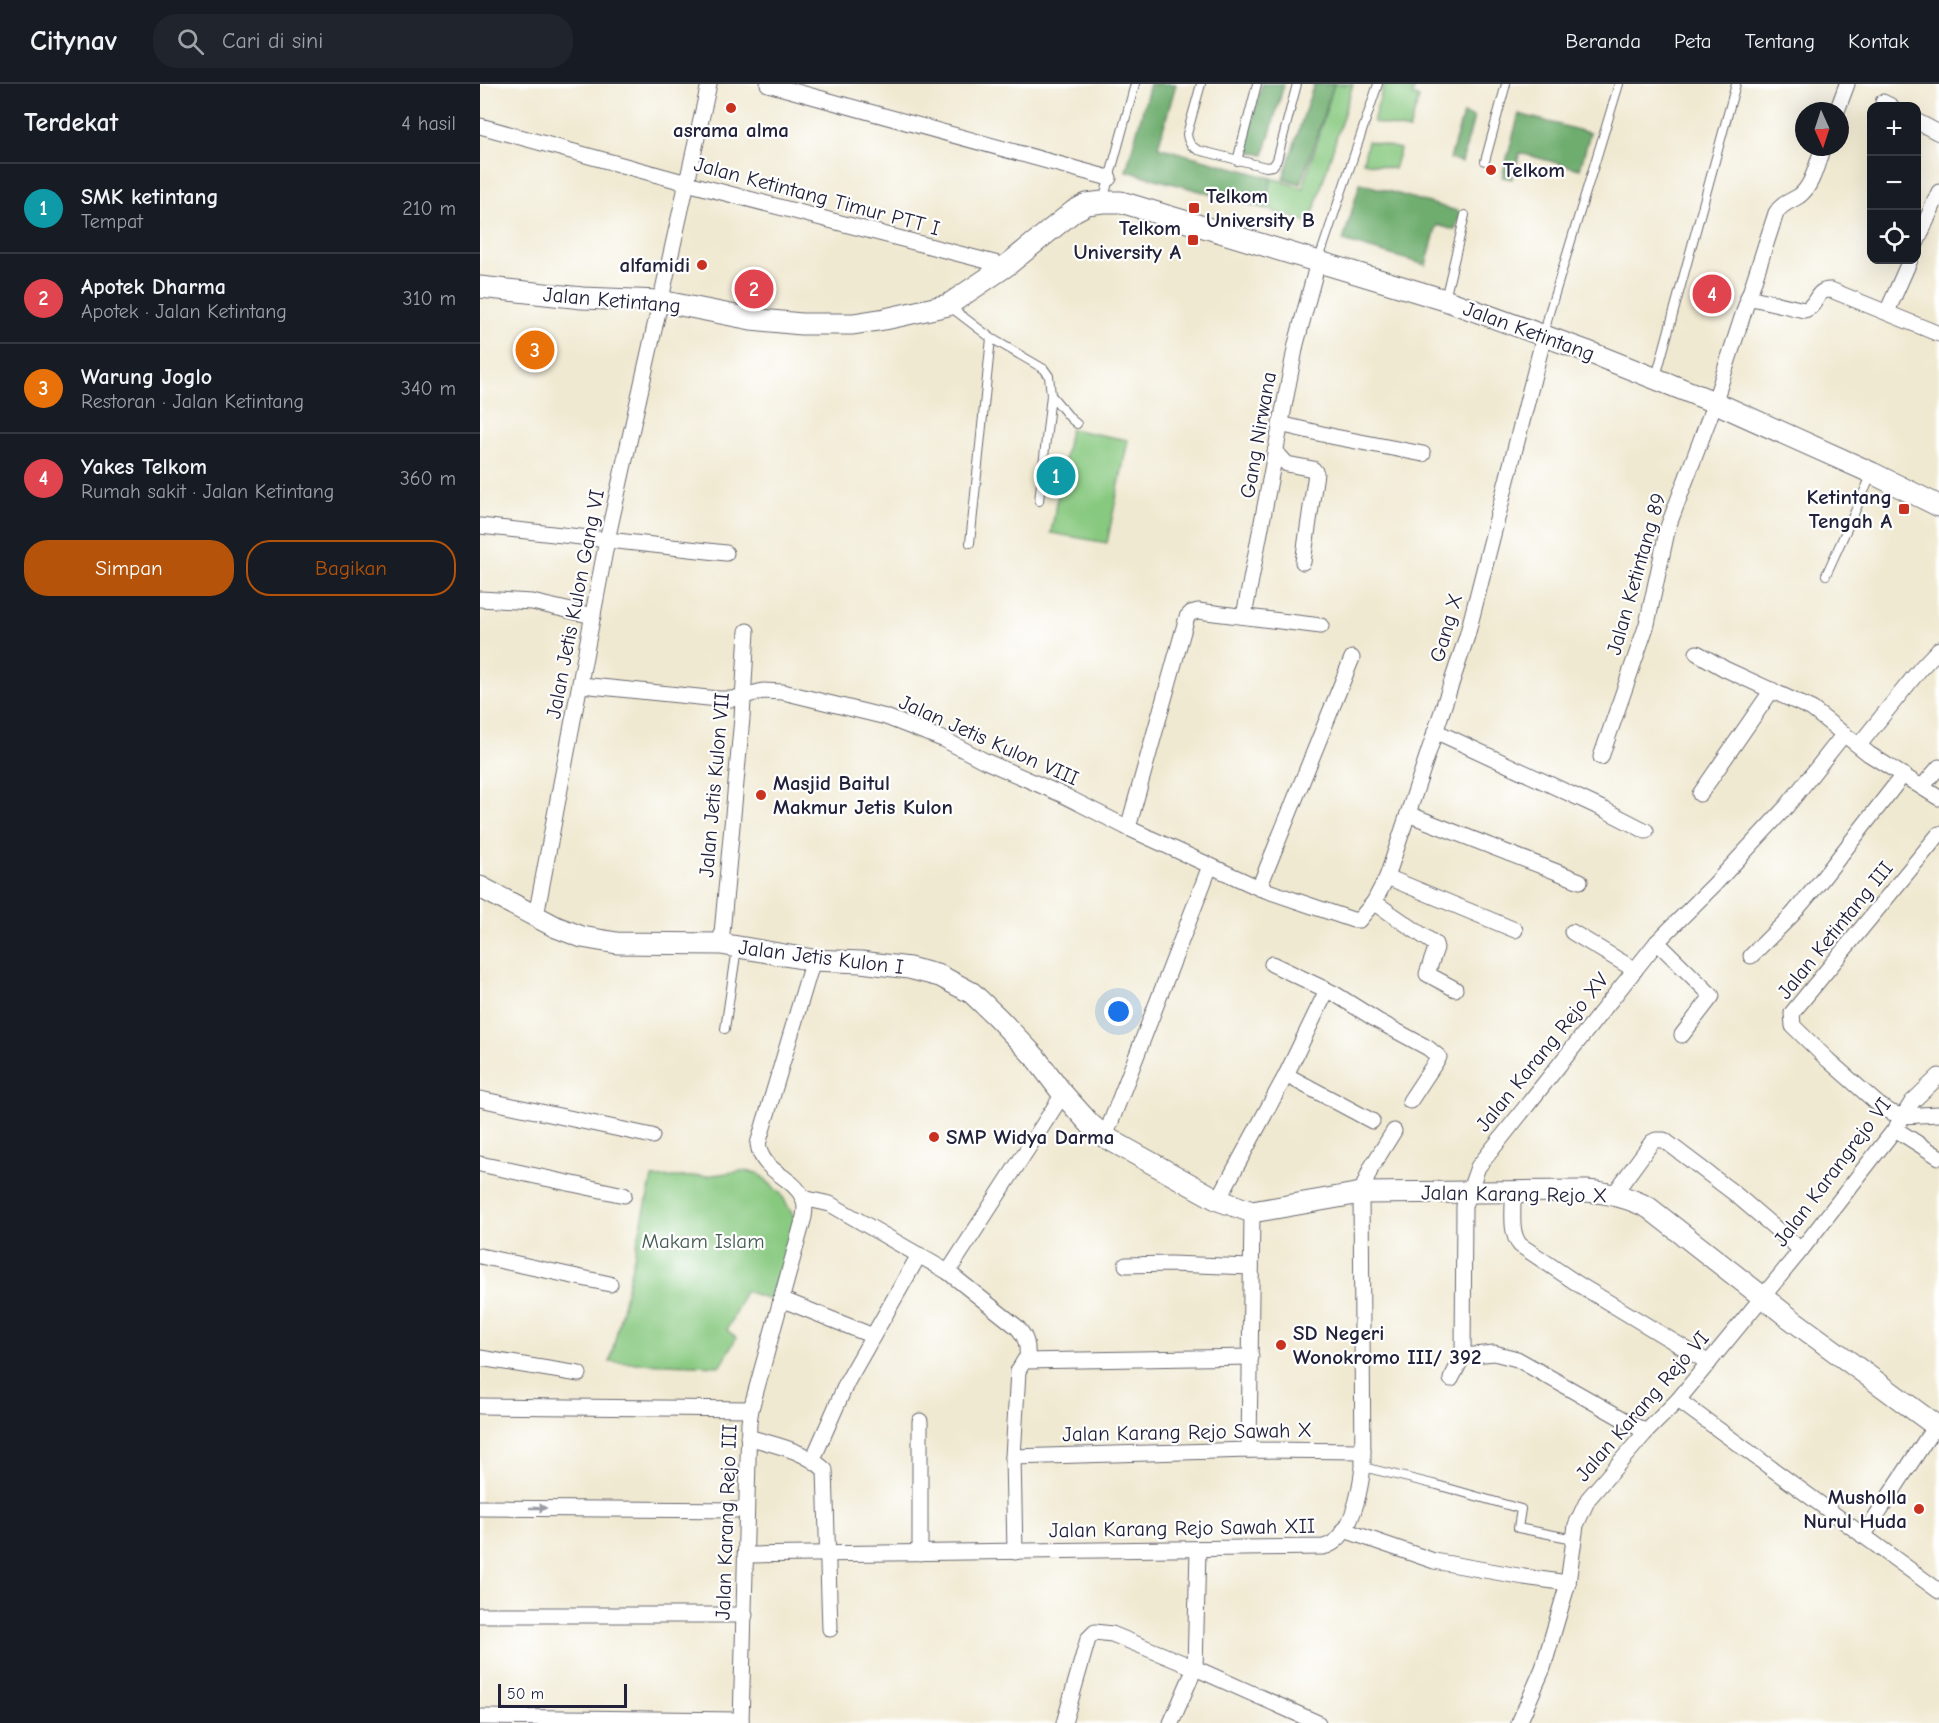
<!DOCTYPE html>
<html lang="id">
<meta charset="utf-8">
<style>
body{margin:0;font-family:"Comic Neue",sans-serif;background:#20242c;color:#f1f3f6}
.controls{position:absolute;right:18px;top:18px;display:grid;overflow:hidden;border-radius:12px;box-shadow:0 6px 24px #0002}
.controls button{width:54px;height:54px;display:grid;place-items:center;padding:0;border:0;border-bottom:2px solid #363941;background:#171b24;color:#f1f3f6;font:30px sans-serif}
.compass{position:absolute;left:1315px;top:18px;width:54px;height:54px;border-radius:50%;background:#171b24;box-shadow:0 6px 24px #0002;rotate:177deg}
.scale{position:absolute;left:18px;bottom:15px;width:129px;box-sizing:border-box;padding-left:6px;border:3px solid #22223b;border-top:0;font-size:16px;line-height:21px;white-space:nowrap;color:#22223b;-webkit-text-stroke:4px #fff;paint-order:stroke}
.you{position:absolute;left:639px;top:928px;width:21px;height:21px;margin:-15px;border:4px solid #fff;border-radius:50%;background:#1a73e8;box-shadow:0 0 0 9px #1a73e833}
.badge{display:grid;place-items:center;width:39px;height:39px;border-radius:50%;background:#b45309;color:#fff;font-size:20px;font-weight:700}
.pin{position:absolute;translate:-50% -50%;border:3px solid #fff;box-shadow:0 2px 6px #0006}
.list{margin:0;padding:0;list-style:none}
h2{display:flex;justify-content:space-between;align-items:center;height:78px;margin:0;padding:0 24px;font-size:26px}
h2 small{font-size:20px;font-weight:400;color:#9ea1a6}
.list li{display:grid;grid-template-columns:39px 1fr auto;gap:18px;align-items:center;box-sizing:border-box;height:90px;padding:0 24px;border-top:2px solid #363941}
.list b{display:block;font-size:22px;white-space:nowrap}
.list p{margin:0;font-size:20px;white-space:nowrap;color:#9ea1a6}
.list em{font-size:20px;font-style:normal;color:#9ea1a6}
.actions{display:flex;gap:12px;padding:18px 24px}
.actions a{flex:1;padding:14px 0;border:2px solid #b45309;border-radius:24px;text-align:center;font-size:21px;color:#b45309}
.actions .main{background:#b45309;color:#fff}
.icon{flex:none;width:33px;height:33px;fill:none;stroke:currentColor;stroke-width:2;stroke-linecap:round;stroke-linejoin:round}
.map{position:relative;flex:none;width:1459px;height:1639px;overflow:hidden}
header{display:flex;align-items:center;gap:36px;box-sizing:border-box;height:84px;padding:0 30px;background:#171b24;border-bottom:2px solid #363941}
header strong{font-size:28px}
nav{display:flex;gap:33px;margin-inline-start:auto;font-size:21px}
.search{width:420px;height:54px;background:#20242c;display:flex;align-items:center;gap:15px;box-sizing:border-box;padding:0 21px;border-radius:24px;color:#9ea1a6;font-size:22px}
main{display:flex}
aside{flex:1;background:#171b24}
.map>svg:first-child{display:block}
.green{fill:#88c980;stroke:#55765e;stroke-width:1.5}
.forest{fill:#6ead6e;stroke:#486854;stroke-width:1.5}
.lines{fill:none;stroke-linecap:round;stroke-linejoin:round}
.lane-casing{stroke:#6a6870;stroke-width:10}
.street-casing{stroke:#6a6870;stroke-width:17}
.secondary-casing{stroke:#6a6870;stroke-width:23}
.lane{stroke:#fff;stroke-width:8}
.street{stroke:#fff;stroke-width:15}
.secondary{stroke:#fff;stroke-width:21}
.oneway{fill:#9c9ca7}
.poi-dot{fill:#c8321e;stroke:#fff;stroke-width:2}
.labels{text-anchor:middle;stroke-width:4.5;stroke-linejoin:round;paint-order:stroke}
.poi-label{font-size:21px;font-weight:bold;fill:#22223b;stroke:#fff;text-anchor:start}
.street-label{font-size:21px;fill:#22223b;stroke:#fff}
.park-label{font-size:21px;fill:#465c53;stroke:#fff}
</style>
<header>
<strong>Citynav</strong>
<div class="search"><svg class="icon" aria-label="search" viewBox="0 0 24 24"><circle cx="10" cy="10" r="6"/><path d="M15 15l6 6"/></svg>Cari di sini</div>
<nav><a>Beranda</a><a>Peta</a><a>Tentang</a><a>Kontak</a></nav>
</header>
<main>
<aside>
<h2>Terdekat<small>4 hasil</small></h2>
<ul class="list">
<li><span class="badge" style="background:#0f9aa8">1</span><div><b>SMK ketintang</b><p>Tempat</p></div><em>210 m</em></li>
<li><span class="badge" style="background:#e0444e">2</span><div><b>Apotek Dharma</b><p>Apotek · Jalan Ketintang</p></div><em>310 m</em></li>
<li><span class="badge" style="background:#e8710a">3</span><div><b>Warung Joglo</b><p>Restoran · Jalan Ketintang</p></div><em>340 m</em></li>
<li><span class="badge" style="background:#e0444e">4</span><div><b>Yakes Telkom</b><p>Rumah sakit · Jalan Ketintang</p></div><em>360 m</em></li>
</ul>
<div class="actions"><a class="main">Simpan</a><a>Bagikan</a></div>
</aside>
<div class="map">
<svg width="1459" height="1639" viewBox="0 0 1459 1639">
<rect width="100%" height="100%" fill="#fff"/>
<filter id="ink" filterUnits="userSpaceOnUse"><feTurbulence type="fractalNoise" baseFrequency=".0167" numOctaves="2"/><feDisplacementMap in="SourceGraphic" scale="12" xChannelSelector="R" yChannelSelector="G"/><feConvolveMatrix kernelMatrix="1 2 1 2 8 2 1 2 1" color-interpolation-filters="sRGB"/></filter>
<filter id="wash" filterUnits="userSpaceOnUse"><feTurbulence type="fractalNoise" baseFrequency=".008" numOctaves="4" result="noise"/><feDisplacementMap in="SourceGraphic" scale="24" xChannelSelector="R" yChannelSelector="G"/><feGaussianBlur stdDeviation="1.35" result="paint"/><feColorMatrix in="noise" values="0 0 0 0 0 0 0 0 0 0 0 0 0 0 0 0 0 1.4 0 .05"/><feComposite in="paint" operator="in"/></filter>
<g filter="url(#wash)">
<rect width="100%" height="100%" fill="#f0e9d1"/>
<g class="green">
<path d="M854,0H873L830,139L783,124L792,94L823,104Z"/>
<path d="M904,0H936L932,11L939,14L929,46L893,38Z"/>
<path d="M888,57L920,65L914,85L883,78Z"/>
<path d="M590,345L648,356L627,459L571,449Z"/>
<path d="M262,1087L278,1089L301,1110L318,1140L289,1215L265,1207L247,1246L256,1254L241,1282L130,1278L172,1094L226,1092Z"/>
</g>
<g class="forest">
<path d="M670,0H696L678,63L792,94L783,124L646,87Z"/>
<path d="M782,0H804L784,71L764,66Z"/>
<path d="M834,0H854L821,100L803,94Z"/>
<path d="M983,30L994,33L982,78L970,75Z"/>
<path d="M1039,30L1110,49L1100,85L1040,69L1032,95L1022,93Z"/>
<path d="M880,99L981,128L975,146L957,141L946,181L863,157Z"/>
</g>
</g>
<g filter="url(#ink)">
<g class="lines">
<g class="lane-casing">
<g id="lane">
<path d="M721,0L707,50C708,59 711,62 718,66L786,83L793,82L797,76L817,0"/>
<path d="M757,77L777,0"/>
<path d="M1005,77L1026,0"/>
<path d="M623,117L655,0"/>
<path d="M839,175L898,0"/>
<path d="M965,215L985,131"/>
<path d="M469,222L511,254L490,459"/>
<path d="M1064,251L1069,229L1139,0"/>
<path d="M511,254L564,285L569,292L571,311L559,417"/>
<path d="M1176,293L1256,0"/>
<path d="M571,311L591,335L597,340"/>
<path d="M1346,491L1392,390"/>
<path d="M245,945L257,864"/>
<path d="M883,1383L957,1401L1041,1425L1038,1444L1094,1455"/>
</g>
</g>
<g class="street-casing">
<g id="street">
<path d="M288,0L629,94"/>
<path d="M1403,18L1411,22"/>
<path d="M1357,27L1367,0"/>
<path d="M1436,37L1459,49"/>
<path d="M0,42L207,99L526,182"/>
<path d="M1436,160L1459,108"/>
<path d="M1268,213L1324,226C1338,223 1334,205 1351,206L1459,250"/>
<path d="M1407,228L1430,176"/>
<path d="M800,340L855,353L943,370"/>
<path d="M795,367L807,380L833,385L836,389L823,478"/>
<path d="M0,442L246,469"/>
<path d="M0,515L52,518L113,532"/>
<path d="M764,532L816,260L838,178"/>
<path d="M1217,569L1245,585L1332,625L1389,670L1459,714"/>
<path d="M101,601L238,615H252L283,607L303,608L406,633L465,656L503,676L585,712L648,744L779,804L873,836H879L894,818L907,793L987,552L1064,252"/>
<path d="M955,647L1125,726L1166,747"/>
<path d="M1379,661L1441,584L1459,565"/>
<path d="M1121,673L1167,540L1188,443L1230,332L1296,129C1302,119 1310,118 1319,112C1333,102 1337,78 1343,63"/>
<path d="M1442,703L1459,683"/>
<path d="M1220,710L1292,606"/>
<path d="M928,730L1100,797"/>
<path d="M648,744L707,533L711,529L718,527L841,542"/>
<path d="M1459,750L1312,929L1313,942L1348,976L1399,1021L1410,1028L1422,1032L1459,1030"/>
<path d="M907,793L1035,846"/>
<path d="M779,804L872,574"/>
<path d="M894,818L955,860L956,864L947,890L975,905"/>
<path d="M56,832L127,456L229,0"/>
<path d="M1092,848L1155,886"/>
<path d="M1177,858L1232,912L1202,951"/>
<path d="M241,860L262,634L267,547"/>
<path d="M1271,872L1312,831L1339,799L1423,691"/>
<path d="M792,880L855,910L898,937L948,964L959,973L930,1017"/>
<path d="M806,991L847,906"/>
<path d="M0,1015L172,1052"/>
<path d="M1415,1045L1459,1073"/>
<path d="M625,1053L730,782"/>
<path d="M0,1080L144,1111"/>
<path d="M1033,1108C1034,1124 1029,1148 1040,1161L1098,1200L1229,1279"/>
<path d="M1134,1110L1172,1058L1176,1056H1184L1254,1109L1321,1166"/>
<path d="M323,1114L350,1120L468,1188L537,1243C547,1254 548,1262 547,1276"/>
<path d="M738,1116L806,991L892,1037"/>
<path d="M0,1172L130,1200"/>
<path d="M646,1181L690,1180L771,1183"/>
<path d="M468,1188L583,1010"/>
<path d="M301,1215L393,1252"/>
<path d="M983,1272L1014,1269L1037,1275L1166,1348"/>
<path d="M0,1274L99,1290"/>
<path d="M971,1295L983,1272L984,1122L998,1083L1177,858L1234,801L1307,722L1364,650"/>
<path d="M1198,1316L1459,1507"/>
<path d="M0,1322L271,1325"/>
<path d="M440,1337V1469"/>
<path d="M268,1353C295,1361 324,1366 345,1386L350,1545"/>
<path d="M769,1366L772,1128"/>
<path d="M533,1373L769,1366L883,1367"/>
<path d="M333,1375L367,1298L439,1171"/>
<path d="M0,1424L266,1426"/>
<path d="M864,1446L954,1477L1044,1493L1088,1499"/>
<path d="M1383,1452L1455,1342"/>
<path d="M535,1468L533,1373L538,1287L544,1277L771,1273"/>
<path d="M265,1471L843,1463C872,1457 880,1407 883,1383L881,1109L891,1084L914,1047"/>
<path d="M0,1531H265"/>
<path d="M0,1633L261,1636"/>
<path d="M261,1639L269,1338L271,1325L324,1133C325,1127 326,1120 323,1114C312,1091 282,1089 278,1060L333,876"/>
<path d="M584,1639L608,1555L615,1548L632,1550L715,1584L838,1639"/>
<path d="M691,1639L715,1584L718,1465"/>
<path d="M1039,1639L1063,1584L1088,1499L1096,1441L1108,1415L1166,1348L1198,1316L1321,1166L1415,1045L1432,1018L1459,992"/>
</g>
</g>
<g class="secondary-casing">
<g id="secondary">
<path d="M0,203L102,214L180,217L271,235L321,240H373L405,235L468,221L526,182L594,127L607,120L623,118H641L965,216L1106,267L1234,318L1392,389L1459,422"/>
<path d="M0,803L76,843L102,853L119,856L137,859L241,860L333,876L381,878L429,884L460,892L492,909L518,934L555,973L583,1010L610,1040L625,1053L738,1116L772,1128L881,1109L1107,1107C1130,1109 1149,1113 1169,1124L1307,1232L1459,1344"/>
</g>
</g>
<use href="#lane" class="lane"/>
<use href="#street" class="street"/>
<use href="#secondary" class="secondary"/>
</g>
<defs><path id="oneway-solid" d="M-6-.8H1V-3.2L6.5 0L1 3.2V.8H-6Z" transform="scale(1.5)"/></defs>
<use class="oneway" href="#oneway-solid" transform="translate(58 1424)"/>
</g>
<g class="poi-dot">
<circle cx="251" cy="24" r="6"/>
<circle cx="1011" cy="86" r="6"/>
<rect x="708" y="118" width="12" height="12" rx="3"/>
<rect x="707" y="150" width="12" height="12" rx="3"/>
<circle cx="222" cy="181" r="6"/>
<rect x="1418" y="419" width="12" height="12" rx="3"/>
<circle cx="281" cy="711" r="6"/>
<circle cx="454" cy="1053" r="6"/>
<circle cx="801" cy="1261" r="6"/>
<circle cx="1439" cy="1425" r="6"/>
</g>
<g class="labels">
<g class="poi-label">
<text x="251" y="53" text-anchor="middle">asrama alma</text>
<text x="1023" y="93">Telkom</text>
<text x="726" y="119">Telkom<tspan x="726" dy="24">University B</tspan></text>
<text x="701" y="151" text-anchor="end">Telkom<tspan x="701" dy="24">University A</tspan></text>
<text x="210" y="188" text-anchor="end">alfamidi</text>
<text x="1412" y="420" text-anchor="end">Ketintang<tspan x="1412" dy="24">Tengah A</tspan></text>
<text x="293" y="706">Masjid Baitul<tspan x="293" dy="24">Makmur Jetis Kulon</tspan></text>
<text x="466" y="1060">SMP Widya Darma</text>
<text x="813" y="1256">SD Negeri<tspan x="813" dy="24">Wonokromo III/ 392</tspan></text>
<text x="1427" y="1420" text-anchor="end">Musholla<tspan x="1427" dy="24">Nurul Huda</tspan></text>
</g>
<g class="street-label">
<text transform="translate(337 112) rotate(15)" y="7">Jalan Ketintang Timur PTT I</text>
<text transform="translate(132 216) rotate(5)" y="7">Jalan Ketintang</text>
<text transform="translate(1049 247) rotate(20)" y="7">Jalan Ketintang</text>
<text transform="translate(778 351) rotate(-80)" y="7">Gang Nirwana</text>
<text transform="translate(1156 490) rotate(-74)" y="7">Jalan Ketintang 89</text>
<text transform="translate(95 520) rotate(-79)" y="7">Jalan Jetis Kulon Gang VI</text>
<text transform="translate(966 544) rotate(-74)" y="7">Gang X</text>
<text transform="translate(509 656) rotate(24)" y="7">Jalan Jetis Kulon VIII</text>
<text transform="translate(234 701) rotate(-85)" y="7">Jalan Jetis Kulon VII</text>
<text transform="translate(1355 846) rotate(-51)" y="7">Jalan Ketintang III</text>
<text transform="translate(341 873) rotate(7)" y="7">Jalan Jetis Kulon I</text>
<text transform="translate(1062 968) rotate(-51)" y="7">Jalan Karang Rejo XV</text>
<text transform="translate(1352 1088) rotate(-53)" y="7">Jalan Karangrejo VI</text>
<text transform="translate(1034 1110) rotate(1)" y="7">Jalan Karang Rejo X</text>
<text transform="translate(1162 1322) rotate(-49)" y="7">Jalan Karang Rejo VI</text>
<text transform="translate(707 1348) rotate(-1)" y="7">Jalan Karang Rejo Sawah X</text>
<text transform="translate(246 1438) rotate(-88)" y="7">Jalan Karang Rejo III</text>
<text transform="translate(702 1444) rotate(-1)" y="7">Jalan Karang Rejo Sawah XII</text>
</g>
<g class="park-label">
<text x="223" y="1164">Makam Islam</text>
</g>
</g>
</svg>
<div class="controls">
<button>+</button>
<button>−</button>
<button><svg class="icon" aria-label="locate" viewBox="0 0 24 24"><circle cx="12" cy="12" r="6"/><path d="M12 2v4M12 18v4M2 12h4M18 12h4"/></svg></button>
</div>
<svg class="compass" viewBox="-18 -18 36 36"><path d="M0-13l5 13h-10z" fill="#e53935"/><path d="M0 13l5-13h-10z" fill="#9ea1a6"/></svg>
<div class="scale">50 m</div>
<div class="you"></div>
<div class="pin badge" style="left:576px;top:392px;background:#0f9aa8">1</div>
<div class="pin badge" style="left:274px;top:205px;background:#e0444e">2</div>
<div class="pin badge" style="left:55px;top:266px;background:#e8710a">3</div>
<div class="pin badge" style="left:1232px;top:210px;background:#e0444e">4</div>
</div>
</main>
